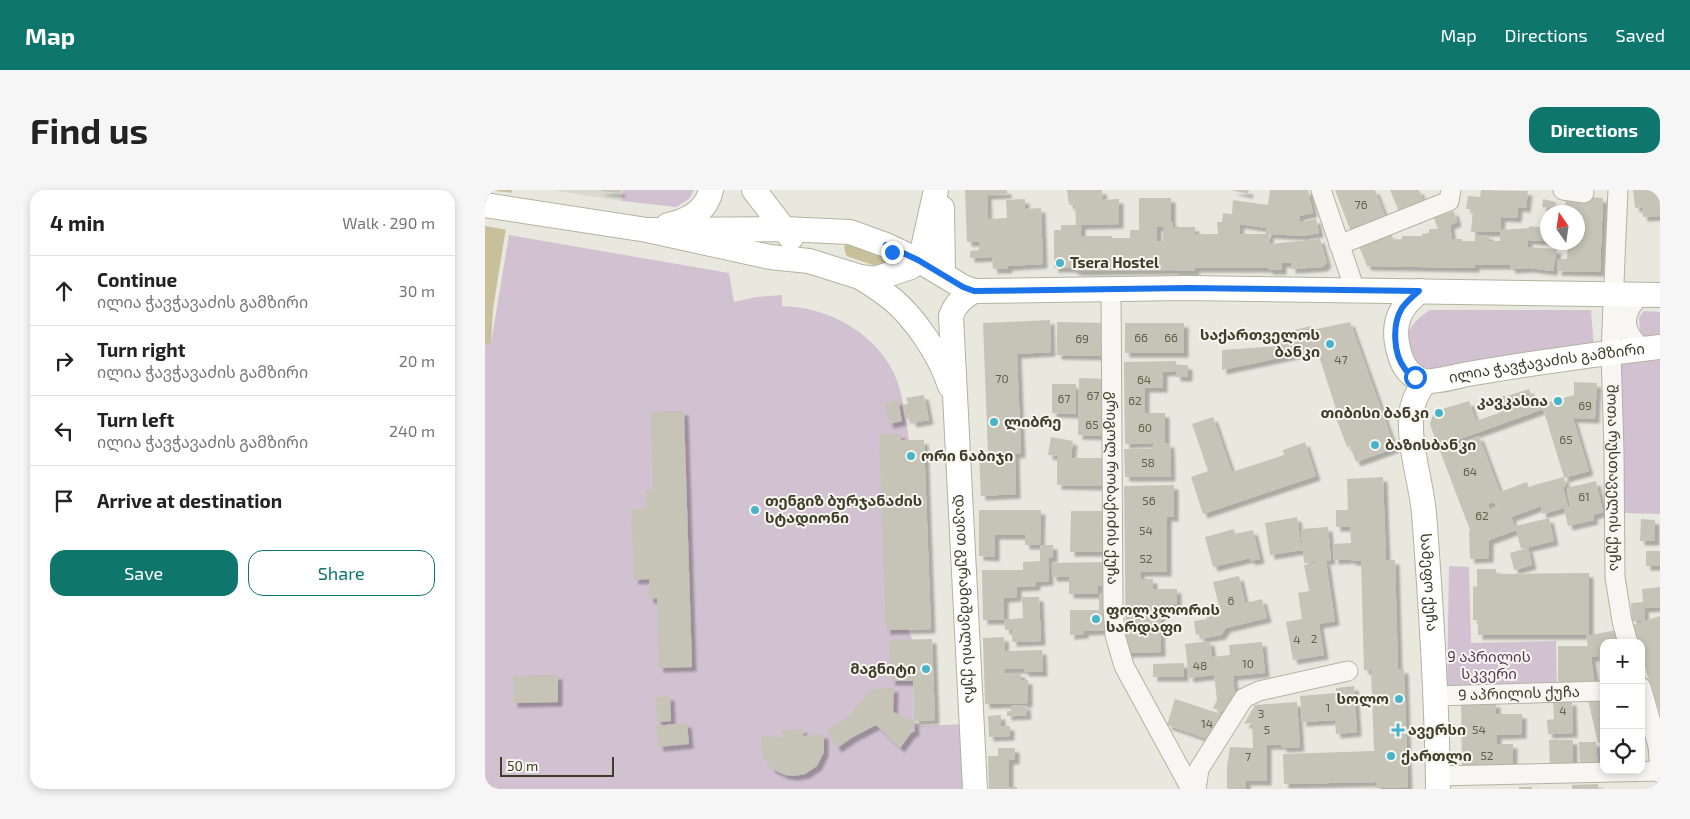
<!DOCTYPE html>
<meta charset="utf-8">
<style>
body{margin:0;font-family:"Exo 2","Noto Sans Georgian",sans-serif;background:#f6f6f6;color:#222}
.controls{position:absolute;right:15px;bottom:15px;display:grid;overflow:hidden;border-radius:10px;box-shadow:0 2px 8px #0003}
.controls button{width:45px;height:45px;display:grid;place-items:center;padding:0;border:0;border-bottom:1px solid #e0e0e0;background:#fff;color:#222;font:25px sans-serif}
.compass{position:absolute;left:1055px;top:15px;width:45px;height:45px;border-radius:50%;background:#fff;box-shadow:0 2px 8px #0003;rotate:347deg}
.scale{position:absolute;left:15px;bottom:12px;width:114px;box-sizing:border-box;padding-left:5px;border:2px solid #3f3e29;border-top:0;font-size:14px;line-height:18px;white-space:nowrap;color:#3f3e29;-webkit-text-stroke:4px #f6f5ef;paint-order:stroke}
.stop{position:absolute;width:15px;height:15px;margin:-11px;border:4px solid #1a73e8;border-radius:50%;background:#fff}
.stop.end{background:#1a73e8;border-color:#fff;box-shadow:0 1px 5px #0008}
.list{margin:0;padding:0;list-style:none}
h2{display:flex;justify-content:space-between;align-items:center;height:65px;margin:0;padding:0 20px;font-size:21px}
h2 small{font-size:16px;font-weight:400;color:#767676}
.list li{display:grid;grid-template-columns:32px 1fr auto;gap:15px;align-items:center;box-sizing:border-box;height:70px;padding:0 20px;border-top:1px solid #e0e0e0}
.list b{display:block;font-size:19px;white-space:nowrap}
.list p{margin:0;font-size:16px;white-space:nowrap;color:#767676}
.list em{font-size:16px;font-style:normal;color:#767676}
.actions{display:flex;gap:10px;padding:15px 20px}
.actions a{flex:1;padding:11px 0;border:1px solid #0f766e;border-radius:15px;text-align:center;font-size:18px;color:#0f766e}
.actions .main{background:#0f766e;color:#fff}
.icon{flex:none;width:28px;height:28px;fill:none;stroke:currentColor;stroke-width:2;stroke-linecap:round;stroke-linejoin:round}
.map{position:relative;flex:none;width:1175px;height:599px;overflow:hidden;border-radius:15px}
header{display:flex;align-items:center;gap:30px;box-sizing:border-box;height:70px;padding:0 25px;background:#0f766e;color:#fff}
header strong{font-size:24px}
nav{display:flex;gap:28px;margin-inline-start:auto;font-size:18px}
.intro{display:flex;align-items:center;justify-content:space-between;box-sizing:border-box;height:120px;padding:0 30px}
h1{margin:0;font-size:35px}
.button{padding:12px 22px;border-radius:15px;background:#0f766e;color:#fff;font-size:18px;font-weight:700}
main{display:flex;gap:30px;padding:0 30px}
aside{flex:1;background:#fff;border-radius:15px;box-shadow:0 2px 8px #0003}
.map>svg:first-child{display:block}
.built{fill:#dad9cd}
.green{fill:#d2c1d1}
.water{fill:#c7c09b}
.pier{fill:#e8e8df}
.building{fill:#c5c4b7;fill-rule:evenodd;filter:url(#shadow)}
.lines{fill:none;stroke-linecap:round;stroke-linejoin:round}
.minor-casing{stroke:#b2b2a5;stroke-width:21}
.major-casing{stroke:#b4b29f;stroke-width:26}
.minor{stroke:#f7f6f2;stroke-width:19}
.major{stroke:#fff;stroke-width:24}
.route{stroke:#1a73e8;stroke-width:6}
.poi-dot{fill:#47b4ca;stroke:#f6f5ef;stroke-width:2}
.labels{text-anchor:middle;stroke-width:4;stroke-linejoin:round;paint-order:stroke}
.number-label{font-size:12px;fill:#60604c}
.poi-label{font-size:15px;font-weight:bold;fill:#3f3e29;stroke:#f6f5ef;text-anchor:start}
.street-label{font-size:15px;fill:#3f3e29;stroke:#f6f5ef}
.park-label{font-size:15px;fill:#5a3655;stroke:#f6f5ef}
</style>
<header>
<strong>Map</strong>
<nav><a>Map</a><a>Directions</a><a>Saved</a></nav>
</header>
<div class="intro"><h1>Find us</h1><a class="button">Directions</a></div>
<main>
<aside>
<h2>4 min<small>Walk · 290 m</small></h2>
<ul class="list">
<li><svg class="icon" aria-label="ahead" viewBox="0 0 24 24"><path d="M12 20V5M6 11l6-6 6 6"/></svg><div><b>Continue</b><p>ილია ჭავჭავაძის გამზირი</p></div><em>30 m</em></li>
<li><svg class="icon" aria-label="right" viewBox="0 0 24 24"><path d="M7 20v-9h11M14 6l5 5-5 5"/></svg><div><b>Turn right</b><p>ილია ჭავჭავაძის გამზირი</p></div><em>20 m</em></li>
<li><svg class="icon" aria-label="left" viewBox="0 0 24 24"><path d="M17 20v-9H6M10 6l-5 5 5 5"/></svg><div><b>Turn left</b><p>ილია ჭავჭავაძის გამზირი</p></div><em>240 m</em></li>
<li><svg class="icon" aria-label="arrive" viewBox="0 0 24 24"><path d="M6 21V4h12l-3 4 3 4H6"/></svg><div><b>Arrive at destination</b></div></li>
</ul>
<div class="actions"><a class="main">Save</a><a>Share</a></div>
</aside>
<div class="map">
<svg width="1175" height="599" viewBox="0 0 1175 599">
<defs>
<filter id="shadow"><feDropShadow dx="4.5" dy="4.5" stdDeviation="1" flood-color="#0004"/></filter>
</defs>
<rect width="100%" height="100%" fill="#e8e8df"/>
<path class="built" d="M67,0H138L137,11Z"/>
<g class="green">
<path d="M138,0H209L204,9L191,17L137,11Z"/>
<path d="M24,45L244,83L249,112L271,107L297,105V116C342,117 388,141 409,183C418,204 421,228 424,250L423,439L427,449L429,531L437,536L481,534L483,599H0V155L6,153Z"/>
<path d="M945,120H1106L1109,158L952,181L933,176C930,171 924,164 923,159C919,140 931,129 945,120Z"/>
<path d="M1159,121L1175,122V146H1157L1155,143L1154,127Z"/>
<path d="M1175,165V324L1140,323L1132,168Z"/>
<path d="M964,376L984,377L986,453L1071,451L1072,498L962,500Z"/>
</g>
<g class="water">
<path d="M0,0H27L8,119L6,153L0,155Z"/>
<path d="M363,50L407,69L406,73L397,78L364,67L361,65L359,57Z"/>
</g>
<path class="pier" d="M0,0L29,3L23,40L0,36Z"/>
<g class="building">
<path d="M116,0H136L135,3L116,1Z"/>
<path d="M480,0H522V4L502,5L503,29L522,28L521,10L540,9V19L556,18L558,74L523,76V79H508L507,67L485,68V61L494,60V52H482Z"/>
<path d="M582,0H617L618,10L634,9V34L596,35V46H627V48H645V40H654V8H686V32H688V37H710V44H733L732,32H737L738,23L747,24L748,10L783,15L785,0H823L828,23L814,26L815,32L831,29L834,43L818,46L784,44L785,54L835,49L842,73L838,77L806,79V73H797V80H783V78H710V81H689V80L592,81L586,78H569V40H576V35H591L590,14L584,15ZM755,34L781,38V44H754ZM672,37H678V51H672Z"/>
<path d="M746,0H764L763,4Z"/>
<path d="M850,0H890L901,29L866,42Z"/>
<path d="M905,0H934L940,14L915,24Z"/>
<path d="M996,0L1043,1L1041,18L1033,17L1032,28L1016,27L1015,42H986L988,19H981L983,6L995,7Z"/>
<path d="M1148,0H1175V26L1158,27L1157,17L1150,18Z"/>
<path d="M1081,6L1118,8L1115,82L1072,81L1073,69H1082L1083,52H1092V22H1080Z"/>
<path d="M1058,9L1071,12L1070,19L1057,17Z"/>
<path d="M969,21L972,32L965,35L967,49H977V51H990V45H1004V51H1015L1016,40L1044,38V36L1062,38V51L1043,50V57L1072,59L1068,81L1044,78L1026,79L1025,75H990V78L882,76L874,56L907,44L908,50L917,49V46H937V44L944,43V39H953L949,28Z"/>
<path d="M565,130L566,162L532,164L536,263L530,264L531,304L496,306L494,265H503L498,133Z"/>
<path d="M572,132L622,133V166L572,165Z"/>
<path d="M865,132L910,258L871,272L865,256L862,257L848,220L851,219L832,160L737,180V160L796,156L793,144L826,136L827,140Z"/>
<rect x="640" y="133" width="59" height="30"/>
<path d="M691,171V175H703V187H691V181L678,182V198H660V223H680V253H685L686,287H640L639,259H668V253L640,254L639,172Z"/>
<path d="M594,188L622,189L621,246L593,245Z"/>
<path d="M1089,192L1112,193L1110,229L1088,228L1104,281L1079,288L1081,296L1078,297L1083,317L1086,316L1082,298L1111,291L1118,322L1108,325L1109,330L1083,336L1079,318L1057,324L1056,316L1026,327L1031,340L1004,350V368L985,369L984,342L985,340L955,261L994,246L1015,302L1042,292L1044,298L1049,295L1079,287L1058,219L953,257L945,234L948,225L957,219L984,211L991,231L1014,223L1009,207L1022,206L1044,199L1048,211L1055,209L1057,214L1089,205ZM1009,312L1012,317L1005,320L1003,314Z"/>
<path d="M567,194H591V224L567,223Z"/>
<path d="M439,205L444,230L427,233L426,228L421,229L418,215L423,214L421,208Z"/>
<path d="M413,210L417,231L404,234L399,213Z"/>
<path d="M199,221L207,477L174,478L172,408L164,409V389L149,390L146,319H161V300H168L166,222Z"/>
<path d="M728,227L747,282L799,265L798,260L820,252L831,286L718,324L706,287L723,281L707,234Z"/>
<path d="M394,244H416V250H439L446,439L401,440Z"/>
<path d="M566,247L588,251L586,268H618L617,296L572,295V267H583L563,265Z"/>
<path d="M898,287L901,370H910L913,479H919L923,597L891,598V592L799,594L798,564L889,561L886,480H879L876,371H866V369L849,370L848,354L866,353L865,337H851V320H863L862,289Z"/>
<path d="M689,295V327H682V382H655L656,389H668V399H692V415H675L676,462L641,463L639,296Z"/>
<path d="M494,320H556L555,355H540V345H510V367L494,366Z"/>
<path d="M586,321H623L622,362H585Z"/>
<path d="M812,327L817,360L785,365L780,333Z"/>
<path d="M1064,328L1069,351L1036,359L1030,336Z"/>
<path d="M1156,329L1170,330V351H1155Z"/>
<path d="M843,337L846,370L819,373L816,339Z"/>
<path d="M749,339L750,344L768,340L775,369L765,371V368L728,377L720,347Z"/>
<path d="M555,355H568V368H563L564,391L551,392V396L532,397V407L519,408V430H498L497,380H538V372L555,371Z"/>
<path d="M1043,358L1047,375L1029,380L1025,363Z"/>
<rect x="1161" y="361" width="14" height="15"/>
<path d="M841,371L850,431L834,434L839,465L808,470L801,432L817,429L813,403L824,401L819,375Z"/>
<path d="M622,372V396H613V404H584V387H567V373Z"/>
<path d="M992,379H1011V384L1104,383V445H993V430H988V396L992,397Z"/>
<path d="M754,386L760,413L777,409L782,428L741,438L736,445L715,449L714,444L711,445L709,431L722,429L721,423L735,420L728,392Z"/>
<path d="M1175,397V417L1159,418L1160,430L1147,431L1146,413L1158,412L1157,399Z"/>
<path d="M614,403H620L621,440L599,441V444L585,445V420H614Z"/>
<path d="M537,407H554L556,451L527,452V439L520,440L519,430L538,428Z"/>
<path d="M1175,426V524L1156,465V453H1153L1147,435Z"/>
<path d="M1131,440L1133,453H1119V486L1113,466L1106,467L1110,495H1073V456H1103L1101,446Z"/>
<path d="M519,447L520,461L557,460L558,482H539V479H520V483H536V490H543V513L500,514L498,448Z"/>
<path d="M447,449L450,530L429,531L428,491H406L404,450Z"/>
<path d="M725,451L727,467L745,465L744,455L777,452L780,483L748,486L750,507L742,524L728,518L732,510L729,485L704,488L700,454Z"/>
<path d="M699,473V487H668V474Z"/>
<path d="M73,485V512L28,513V486Z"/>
<path d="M869,496L872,542L851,544L850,530L817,532L815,506L851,503V498Z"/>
<path d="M409,498L408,522L429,531L430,541L426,543L415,558L391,535L368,547L352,558L342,539L363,527L387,499Z"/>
<path d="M185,506L186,531L172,532L170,507Z"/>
<path d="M690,509L736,524L728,551L682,535Z"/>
<path d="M1119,509V552L1113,553L1103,510Z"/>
<path d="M1087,511L1088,543L1063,544L1062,530L1069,529L1068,512Z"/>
<path d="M812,512L815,557L798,558L796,555H782V591H761V599H742V577L745,557L768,558L767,533L759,534L770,515Z"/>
<path d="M976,513H1011V524H1037V544L1012,545V554H1028V577H977Z"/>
<path d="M541,515L542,525L522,526V521H526V516Z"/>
<path d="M516,525V536H525V546L504,547L503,526Z"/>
<path d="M202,533L204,554L174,557L171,536Z"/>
<path d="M318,539V546L339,544V562L332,576L320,584L309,586L300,585L287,579L278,566L276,556L277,546L297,547V540Z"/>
<path d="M1064,550H1088V577H1065Z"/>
<path d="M1094,552H1111L1113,576H1095Z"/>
<path d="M513,558H530V570H524V597H532V599H504L503,566H513Z"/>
<path d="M1113,594V599H1087V595Z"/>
<rect x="1034" y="597" width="13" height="2"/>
</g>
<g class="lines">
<g class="minor-casing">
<g id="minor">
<path d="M836,0L870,100"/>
<path d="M1078,0L1099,3"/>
<path id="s1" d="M1133,0L1126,162L1129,261L1130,387L1137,431L1143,453"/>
<path d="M854,55L964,11L966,0"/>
<path id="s2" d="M626,99L628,417L630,445L639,476L706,599"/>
<path d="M1157,104C1136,123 1136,141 1158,159"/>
<path d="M1156,497L1173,556L1175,583"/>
<path id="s3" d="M950,506L1119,501"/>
<path d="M952,586L1175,581"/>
<path d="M711,599L714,579L759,508L774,501L863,481"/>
</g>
</g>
<g class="major-casing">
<g id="major">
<path d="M269,0L306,48"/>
<path d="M0,15L162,40L285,67L324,71L375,87L390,89L426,77L433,70L438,58L451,0"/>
<path d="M457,18L458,84"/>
<path d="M183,35C203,31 221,22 226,0"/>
<path d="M162,40L299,39L365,42L401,55L433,70L478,97L489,101L702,98L1175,105"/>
<path d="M375,87C386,94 397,101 407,109C431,129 456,167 465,196"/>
<path id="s4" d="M489,101C477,108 471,113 466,126L490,599"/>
<path id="s5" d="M935,101C917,115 908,130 912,153C915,170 920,184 938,191C947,193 973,186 983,184C1047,173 1111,164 1175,157"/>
<path id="s6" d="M940,192C932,202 927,212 926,226C924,258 936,291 939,323C946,415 952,507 953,599"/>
</g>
</g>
<use href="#minor" class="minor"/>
<use href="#major" class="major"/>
</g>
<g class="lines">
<path class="route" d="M407,62L401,55L433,70L478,97L489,101L702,98L934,101C928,106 922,111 917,118C907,134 908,164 920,179C922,182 927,185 930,187"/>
</g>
<g class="poi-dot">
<circle cx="575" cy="73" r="5"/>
<circle cx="845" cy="154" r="5"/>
<circle cx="1073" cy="211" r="5"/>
<circle cx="954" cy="223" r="5"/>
<circle cx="509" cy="232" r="5"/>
<circle cx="890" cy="255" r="5"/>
<circle cx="426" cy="266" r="5"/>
<circle cx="270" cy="320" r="5"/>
<circle cx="611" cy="429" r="5"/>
<circle cx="441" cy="479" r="5"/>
<circle cx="914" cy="509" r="5"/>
<path d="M910.5 532.5h5v5h5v5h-5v5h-5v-5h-5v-5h5z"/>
<circle cx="906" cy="566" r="5"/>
</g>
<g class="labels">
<g class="number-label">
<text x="876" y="19">76</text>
<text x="656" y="152">66</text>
<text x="686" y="152">66</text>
<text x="597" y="153">69</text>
<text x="856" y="174">47</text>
<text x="517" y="193">70</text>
<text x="659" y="194">64</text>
<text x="608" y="210">67</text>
<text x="579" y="213">67</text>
<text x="650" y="215">62</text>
<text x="1100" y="220">69</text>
<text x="607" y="239">65</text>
<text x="660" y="242">60</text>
<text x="1081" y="254">65</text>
<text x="663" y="277">58</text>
<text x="985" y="286">64</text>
<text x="1099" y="311">61</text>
<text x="664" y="315">56</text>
<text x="997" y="330">62</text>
<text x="661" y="345">54</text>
<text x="661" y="373">52</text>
<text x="746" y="415">6</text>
<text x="829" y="453">2</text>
<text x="812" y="454">4</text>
<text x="763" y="478">10</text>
<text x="715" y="480">48</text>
<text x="843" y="522">1</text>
<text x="1078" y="525">4</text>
<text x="776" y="528">3</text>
<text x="722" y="538">14</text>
<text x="782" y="544">5</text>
<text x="994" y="544">54</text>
<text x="1002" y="570">52</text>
<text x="763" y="571">7</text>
</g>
<g class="poi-label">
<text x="585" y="78">Tsera Hostel</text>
<text x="835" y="150" text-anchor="end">საქართველოს<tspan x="835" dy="17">ბანკი</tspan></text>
<text x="1063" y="216" text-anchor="end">კავკასია</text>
<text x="944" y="228" text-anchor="end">თიბისი ბანკი</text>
<text x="519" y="237">ლიბრე</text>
<text x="900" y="260">ბაზისბანკი</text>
<text x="436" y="271">ორი ნაბიჯი</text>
<text x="280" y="316">თენგიზ ბურჯანაძის<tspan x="280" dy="17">სტადიონი</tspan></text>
<text x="621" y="425">ფოლკლორის<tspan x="621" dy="17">სარდაფი</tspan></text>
<text x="431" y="484" text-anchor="end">მაგნიტი</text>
<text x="904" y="514" text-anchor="end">სოლო</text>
<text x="923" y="545">ავერსი</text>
<text x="916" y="571">ქართლი</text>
</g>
<g class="street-label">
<text dy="5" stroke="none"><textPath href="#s5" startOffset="234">ილია ჭავჭავაძის გამზირი</textPath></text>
<text dy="5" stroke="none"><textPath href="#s1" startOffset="288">შოთა რუსთაველის ქუჩა</textPath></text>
<text dy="5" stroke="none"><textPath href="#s2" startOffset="199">გრიგოლ რობაქიძის ქუჩა</textPath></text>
<text dy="5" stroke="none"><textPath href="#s6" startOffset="205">სამეფო ქუჩა</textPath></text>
<text dy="5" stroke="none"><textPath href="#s4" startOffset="318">დავით გურამიშვილის ქუჩა</textPath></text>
<text dy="5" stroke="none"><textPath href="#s3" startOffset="84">9 აპრილის ქუჩა</textPath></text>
</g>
<g class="park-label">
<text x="1004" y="472">9 აპრილის<tspan x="1004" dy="17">სკვერი</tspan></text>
</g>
</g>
</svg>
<div class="controls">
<button>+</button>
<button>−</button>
<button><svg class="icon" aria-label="locate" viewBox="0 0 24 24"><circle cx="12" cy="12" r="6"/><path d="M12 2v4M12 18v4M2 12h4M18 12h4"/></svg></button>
</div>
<svg class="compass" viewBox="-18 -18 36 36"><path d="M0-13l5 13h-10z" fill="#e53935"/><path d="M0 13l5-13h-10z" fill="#767676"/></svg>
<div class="scale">50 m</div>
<div class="stop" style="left:930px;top:187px"></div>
<div class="stop end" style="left:407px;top:62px"></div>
</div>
</main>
